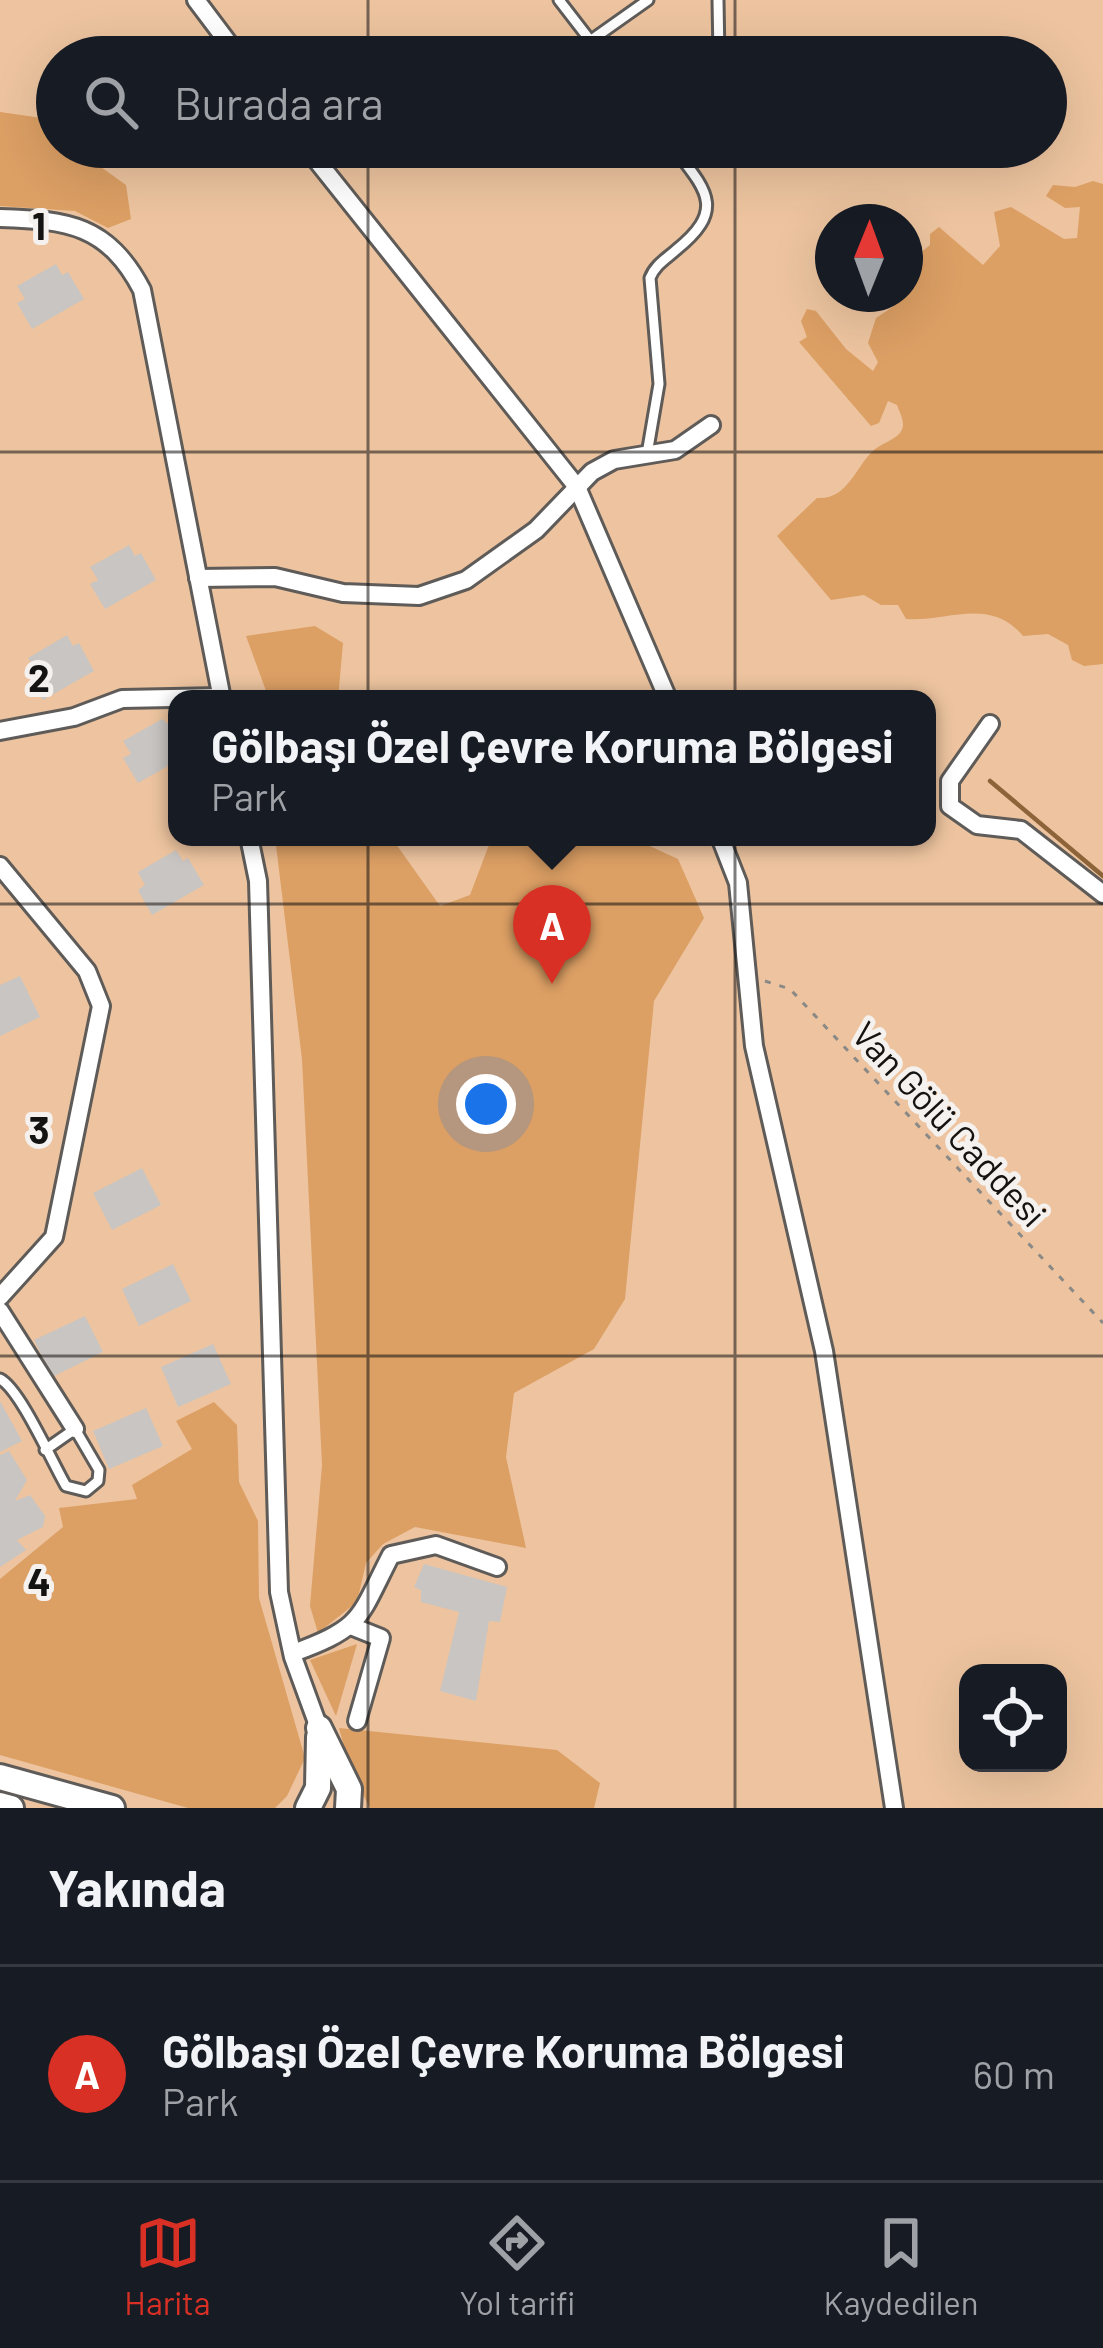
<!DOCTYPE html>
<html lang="tr">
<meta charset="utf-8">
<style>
body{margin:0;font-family:Barlow,sans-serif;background:#20242c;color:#f1f3f6}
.controls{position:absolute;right:36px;bottom:36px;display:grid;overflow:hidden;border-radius:24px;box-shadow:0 12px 48px #0002}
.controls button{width:108px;height:108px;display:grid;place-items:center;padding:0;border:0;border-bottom:3px solid #363941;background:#171b24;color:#f1f3f6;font:60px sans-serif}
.compass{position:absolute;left:815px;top:204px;width:108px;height:108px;border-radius:50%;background:#171b24;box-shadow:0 12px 48px #0002;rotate:1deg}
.you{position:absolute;left:486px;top:1104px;width:42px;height:42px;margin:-30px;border:9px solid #fff;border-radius:50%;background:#1a73e8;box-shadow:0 0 0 18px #1a73e833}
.badge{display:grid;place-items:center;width:78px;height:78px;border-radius:50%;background:#d93025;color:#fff;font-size:39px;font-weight:700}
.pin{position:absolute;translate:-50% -99px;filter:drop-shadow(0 3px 6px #0008)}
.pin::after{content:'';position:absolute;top:63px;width:42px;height:36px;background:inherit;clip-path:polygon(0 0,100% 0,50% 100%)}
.popup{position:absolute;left:168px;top:690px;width:768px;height:156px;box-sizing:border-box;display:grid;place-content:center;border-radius:24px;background:#171b24;filter:drop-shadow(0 3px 9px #0005);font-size:39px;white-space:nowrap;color:#9ea1a6}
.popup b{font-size:45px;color:#f1f3f6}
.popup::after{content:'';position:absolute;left:50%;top:100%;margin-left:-24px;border:24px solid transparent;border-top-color:#171b24}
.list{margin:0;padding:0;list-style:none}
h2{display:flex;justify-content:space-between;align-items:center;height:156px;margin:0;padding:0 48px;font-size:51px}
h2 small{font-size:39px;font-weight:400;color:#9ea1a6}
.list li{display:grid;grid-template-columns:78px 1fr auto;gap:36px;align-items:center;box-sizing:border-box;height:216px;padding:0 48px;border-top:3px solid #363941}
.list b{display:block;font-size:45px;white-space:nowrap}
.list p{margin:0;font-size:39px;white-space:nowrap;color:#9ea1a6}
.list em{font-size:39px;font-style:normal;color:#9ea1a6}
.icon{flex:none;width:66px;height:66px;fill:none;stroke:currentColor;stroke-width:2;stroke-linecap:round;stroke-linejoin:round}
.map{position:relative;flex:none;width:1103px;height:1808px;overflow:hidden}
.search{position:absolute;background:#171b24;box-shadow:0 12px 48px #0002;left:36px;right:36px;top:36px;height:132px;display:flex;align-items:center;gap:30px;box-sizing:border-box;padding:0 42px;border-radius:66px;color:#9ea1a6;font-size:45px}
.sheet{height:372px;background:#171b24}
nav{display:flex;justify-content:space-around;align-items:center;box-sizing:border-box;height:168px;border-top:3px solid #363941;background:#171b24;font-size:33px;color:#9ea1a6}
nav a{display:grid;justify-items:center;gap:6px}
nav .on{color:#d93025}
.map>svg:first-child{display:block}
.green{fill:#edc49f;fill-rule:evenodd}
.forest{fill:#dc9f64}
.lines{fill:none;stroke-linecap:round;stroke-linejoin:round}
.stream{stroke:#8d643a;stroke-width:4.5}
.building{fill:#c9c5c2}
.lane-casing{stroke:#5e5b58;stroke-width:15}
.street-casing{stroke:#5e5b58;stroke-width:22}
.secondary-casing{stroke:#5e5b58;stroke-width:30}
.path{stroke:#8b8986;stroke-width:3;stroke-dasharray:6 9;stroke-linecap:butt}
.lane{stroke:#fff;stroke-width:9}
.street{stroke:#fff;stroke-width:16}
.secondary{stroke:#fff;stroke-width:24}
.grid{fill:none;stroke:#141312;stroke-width:3;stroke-opacity:0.55}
.labels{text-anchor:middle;stroke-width:10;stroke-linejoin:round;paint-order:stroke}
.street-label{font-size:36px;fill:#141312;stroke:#f5f1ee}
.grid-label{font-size:39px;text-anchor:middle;font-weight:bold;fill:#141312;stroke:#f5f1ee;stroke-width:10;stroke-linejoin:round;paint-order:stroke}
</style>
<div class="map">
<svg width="1103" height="1808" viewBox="0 0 1103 1808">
<rect width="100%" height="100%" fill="#e7e4e0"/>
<path class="green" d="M0,0H1103V1808H0ZM57,57H1046V147H57ZM833,222H905V294H833ZM177,699H927V837H177ZM968,1673H1058V1763H968Z"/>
<g class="forest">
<path d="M0,112L49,119L57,128V147H73L126,185L131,219L108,228L75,211L0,206Z"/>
<path d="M1093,181L1103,184V664L1084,666L1072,660L1068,645L1048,634L1023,636C990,596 947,622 906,619L898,605H881L864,595L831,600L777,536L817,498C848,500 855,467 874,450C881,444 894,440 900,433C907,424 900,414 897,405L888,401L879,423L871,426L799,342L807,337L801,321L807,309L816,311L846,349L873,371L878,362L868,343L876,318L894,306L893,294H905V265L930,245V234L939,227L983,265L1000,246L994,212L1011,207L1064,239L1077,238L1080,207L1065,208L1046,196L1053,185L1075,187Z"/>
<path d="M315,626L343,643L338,699H269L246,636Z"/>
<path d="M275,837H391L440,906L470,895L492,837H630L678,859L704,918L654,1001L625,1299L594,1349L514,1393L506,1457L526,1548L415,1527L383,1544L366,1563L357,1602L318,1633L310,1606L322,1465L302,1059Z"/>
<path d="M214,1402L237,1425L239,1482L258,1521L259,1598L305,1758L287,1796L275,1808H188L0,1755V1579L63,1527L59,1508L137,1499L132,1485L192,1449L176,1421Z"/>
<path d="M357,1644L336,1716L310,1660Z"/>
<path d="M339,1728L557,1750L600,1783L594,1808H370L351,1772Z"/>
</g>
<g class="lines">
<path class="stream" d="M990,781L1103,876"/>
</g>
<g class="building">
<path d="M56,264L62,275L68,272L84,299L32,329L17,303L25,299L17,286Z"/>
<path d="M129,545L135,556L141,553L156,580L105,609L90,584L98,580L90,567Z"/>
<path d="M67,635L73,646L79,643L94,671L43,700L28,675L36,671L28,658Z"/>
<path d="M162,719L177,732V761L138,783L123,758L131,754L123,741Z"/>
<path d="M176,850L183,861L188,858L204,885L152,915L138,890L145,885L138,872Z"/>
<path d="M20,976L40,1017L0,1036V985Z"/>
<path d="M142,1168L161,1205L112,1230L93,1193Z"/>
<path d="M173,1264L191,1301L139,1326L122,1289Z"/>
<path d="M85,1316L103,1352L52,1377L34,1340Z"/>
<path d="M213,1344L231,1384L178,1407L161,1367Z"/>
<path d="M0,1401L22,1441L0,1452Z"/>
<path d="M146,1408L163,1446L109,1469L93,1431Z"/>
<path d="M9,1451L27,1480L15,1501L30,1495L45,1516L43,1527L17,1540L26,1550L0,1567V1455Z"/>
<path d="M424,1564L507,1587L500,1622L489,1621L476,1701L440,1691L459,1612L421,1602V1590L414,1587Z"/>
</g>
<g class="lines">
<g class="lane-casing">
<g id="lane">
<path d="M559,0L603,57"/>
<path d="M718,0L719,57"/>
<path d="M590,41L648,0"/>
<path d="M647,454L659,384L650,278C655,265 666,259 676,250C727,209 706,190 673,147"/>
<path d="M0,1379C20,1389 52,1462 66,1486L86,1491L98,1481L99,1470L75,1429L45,1450"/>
</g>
</g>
<g class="street-casing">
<g id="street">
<path d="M196,0L239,57"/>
<path d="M306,147L577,487L668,699"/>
<path d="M0,218C68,220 108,225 142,290L222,699"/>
<path d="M198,578L275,577L343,593L419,596L466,580L536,530L592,472L614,460L675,450L711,425"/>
<path d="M990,724L950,781V806L977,825L1021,830L1103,894"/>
<path d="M0,731L74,717L122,699L222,697"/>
<path d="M249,837L258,881L279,1592L293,1657L319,1728"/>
<path d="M720,837L738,883L754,1046L824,1351L894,1808"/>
<path d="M0,866L87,971L101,1006L54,1237L0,1297"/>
<path d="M0,1311L75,1429"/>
<path d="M351,1626L381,1638L357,1721"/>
<path d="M293,1653C364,1627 358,1619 391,1555L436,1545L497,1567"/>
</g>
</g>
<g class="secondary-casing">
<g id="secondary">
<path d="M319,1728L349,1789L348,1808"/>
<path d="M0,1777L112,1808"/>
<path d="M0,1805L11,1808"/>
<path d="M308,1808L318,1788L319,1737"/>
</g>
</g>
<path class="path" d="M765,981L790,989L1103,1323"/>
<use href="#lane" class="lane"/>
<use href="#street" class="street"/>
<use href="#secondary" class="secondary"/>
</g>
<path class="grid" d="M368,0V57M735,0V57M368,147V1808M735,147V1808M0,452H1103M0,904H1103M0,1356H1103"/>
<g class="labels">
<g class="street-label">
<text transform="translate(949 1124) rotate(47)" y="13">Van Gölü Caddesi</text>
</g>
</g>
<g class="grid-label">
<text x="39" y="240">1</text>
<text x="39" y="692">2</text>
<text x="39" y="1144">3</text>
<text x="39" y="1596">4</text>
</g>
</svg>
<div class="controls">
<button><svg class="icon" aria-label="locate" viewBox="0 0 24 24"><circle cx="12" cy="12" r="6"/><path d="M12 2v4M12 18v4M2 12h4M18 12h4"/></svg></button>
</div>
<svg class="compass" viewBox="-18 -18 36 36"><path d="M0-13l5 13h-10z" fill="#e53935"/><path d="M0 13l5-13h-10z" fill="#9ea1a6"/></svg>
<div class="you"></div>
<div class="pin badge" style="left:552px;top:984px">A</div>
<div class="popup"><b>Gölbaşı Özel Çevre Koruma Bölgesi</b>Park</div>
<div class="search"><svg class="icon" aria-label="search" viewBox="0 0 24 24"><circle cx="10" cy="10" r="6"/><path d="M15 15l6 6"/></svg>Burada ara</div>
</div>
<section class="sheet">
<h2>Yakında<small></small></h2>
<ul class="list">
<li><span class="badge">A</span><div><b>Gölbaşı Özel Çevre Koruma Bölgesi</b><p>Park</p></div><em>60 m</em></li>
</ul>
</section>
<nav>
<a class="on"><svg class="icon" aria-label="map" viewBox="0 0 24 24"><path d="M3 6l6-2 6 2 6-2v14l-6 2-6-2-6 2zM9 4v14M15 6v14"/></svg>Harita</a>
<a><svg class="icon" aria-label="directions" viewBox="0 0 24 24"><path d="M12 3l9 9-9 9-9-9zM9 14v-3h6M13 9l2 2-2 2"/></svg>Yol tarifi</a>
<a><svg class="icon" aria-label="saved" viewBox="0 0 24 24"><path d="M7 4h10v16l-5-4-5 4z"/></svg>Kaydedilen</a>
</nav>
